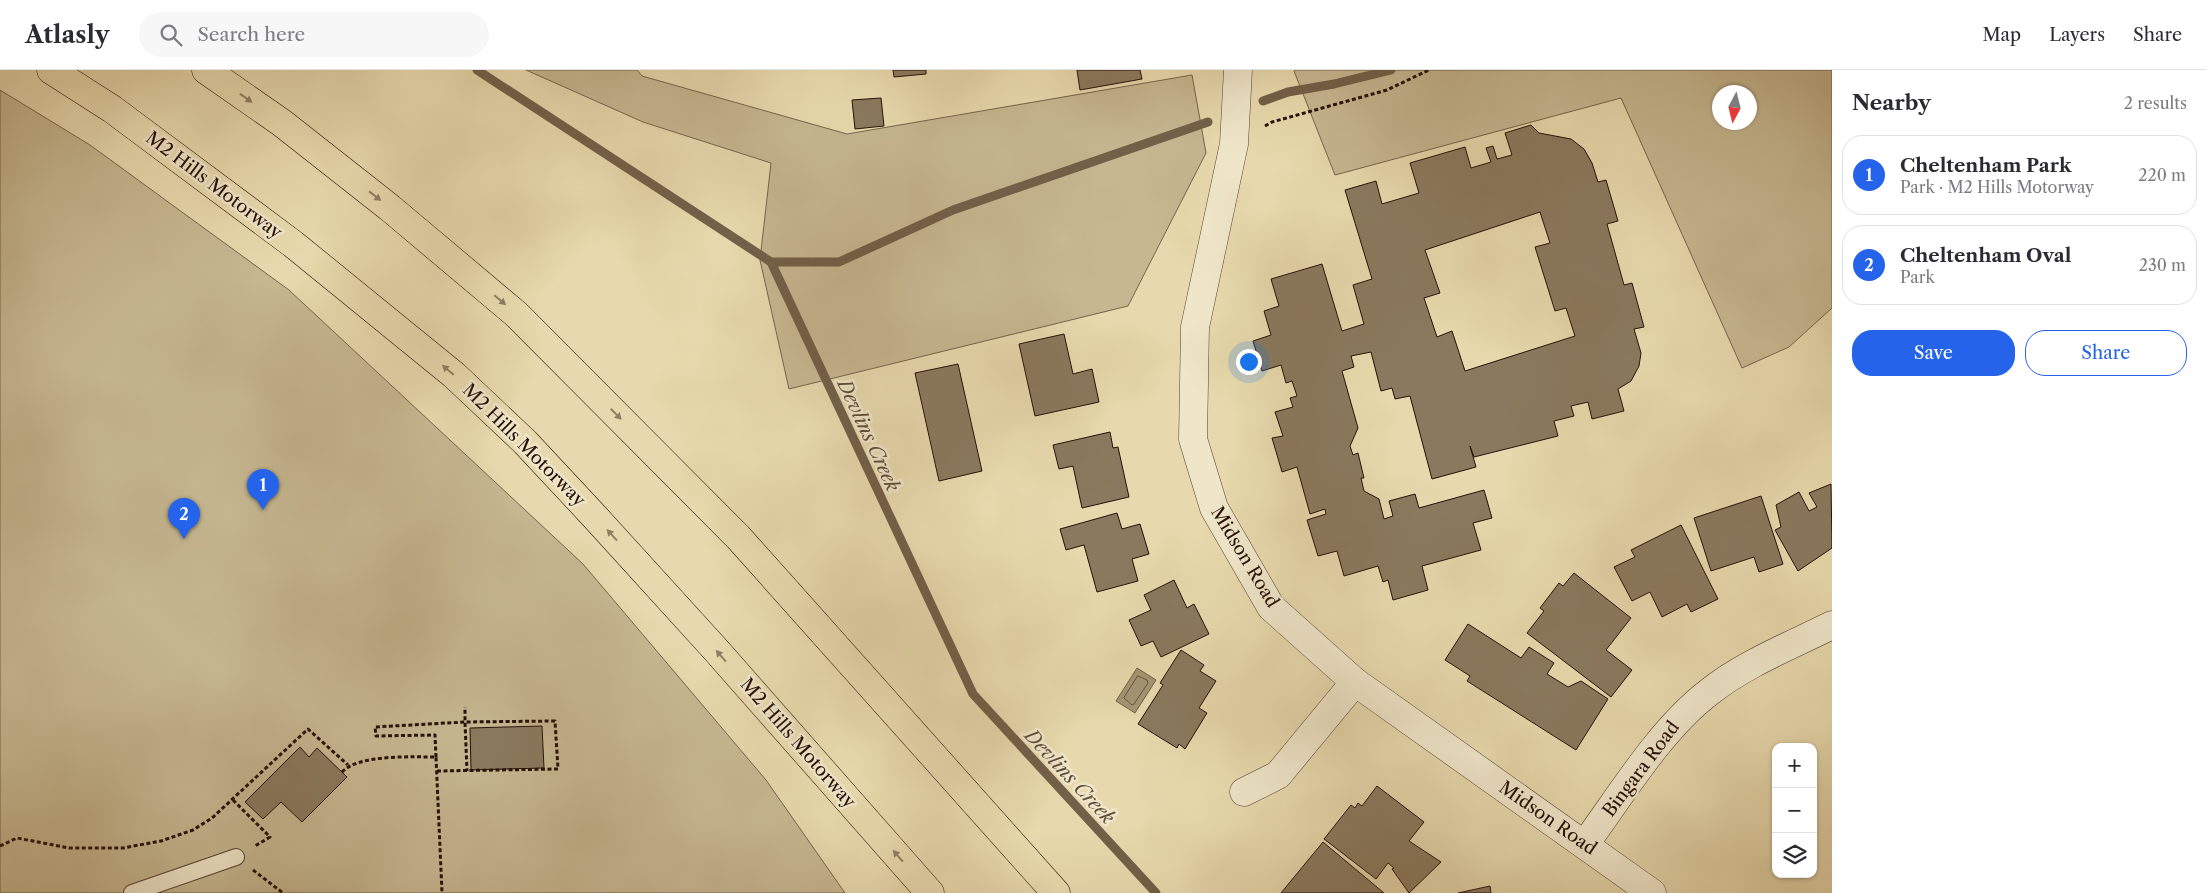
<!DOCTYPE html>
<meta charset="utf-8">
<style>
body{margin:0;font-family:"Libre Caslon Text",serif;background:#f7f7f7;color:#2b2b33}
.controls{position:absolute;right:15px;bottom:15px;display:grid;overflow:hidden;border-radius:10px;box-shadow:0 1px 4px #0004}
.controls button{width:45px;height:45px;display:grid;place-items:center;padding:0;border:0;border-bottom:1px solid #e1e1e2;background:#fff;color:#2b2b33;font:25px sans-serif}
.compass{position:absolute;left:1712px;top:15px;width:45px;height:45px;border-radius:50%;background:#fff;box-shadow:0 1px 4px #0004;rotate:187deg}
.you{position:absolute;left:1248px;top:291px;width:18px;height:18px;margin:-12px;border:4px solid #fff;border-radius:50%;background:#1a73e8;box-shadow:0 0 0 8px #1a73e833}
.badge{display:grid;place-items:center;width:32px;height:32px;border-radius:50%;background:#2563eb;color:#fff;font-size:16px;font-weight:700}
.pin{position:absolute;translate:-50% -41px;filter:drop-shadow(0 1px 2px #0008)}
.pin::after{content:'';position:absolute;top:26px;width:18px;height:15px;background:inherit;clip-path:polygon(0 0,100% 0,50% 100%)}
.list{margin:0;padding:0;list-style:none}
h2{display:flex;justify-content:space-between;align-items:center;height:65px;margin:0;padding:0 20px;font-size:21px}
h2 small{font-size:16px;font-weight:400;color:#7c7c81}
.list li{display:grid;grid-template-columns:32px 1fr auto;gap:15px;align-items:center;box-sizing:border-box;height:80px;margin:0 10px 10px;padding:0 10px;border:1px solid #e1e1e2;border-radius:20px}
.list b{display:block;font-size:19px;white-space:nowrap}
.list p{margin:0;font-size:16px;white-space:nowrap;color:#7c7c81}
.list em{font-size:16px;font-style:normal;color:#7c7c81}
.actions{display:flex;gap:10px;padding:15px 20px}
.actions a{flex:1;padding:11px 0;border:1px solid #2563eb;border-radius:20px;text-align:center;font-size:18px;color:#2563eb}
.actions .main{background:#2563eb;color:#fff}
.icon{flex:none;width:28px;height:28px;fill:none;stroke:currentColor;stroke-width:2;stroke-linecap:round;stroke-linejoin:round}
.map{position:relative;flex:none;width:1832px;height:823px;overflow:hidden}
header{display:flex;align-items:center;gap:30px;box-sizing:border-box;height:70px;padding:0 25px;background:#fff;border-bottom:1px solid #e1e1e2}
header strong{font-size:24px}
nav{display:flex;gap:28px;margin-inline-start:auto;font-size:18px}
.search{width:350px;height:45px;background:#f7f7f7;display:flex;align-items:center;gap:12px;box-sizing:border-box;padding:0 18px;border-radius:28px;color:#7c7c81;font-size:19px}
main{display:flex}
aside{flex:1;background:#fff}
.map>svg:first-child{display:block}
.green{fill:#c6b791;stroke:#76644c;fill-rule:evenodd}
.water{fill:#a59575;stroke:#726049}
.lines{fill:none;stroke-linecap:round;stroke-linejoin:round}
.shore{stroke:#66523e;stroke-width:1}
.stream{stroke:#726049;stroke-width:9}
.building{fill:#8a795e;stroke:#261008;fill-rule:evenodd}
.service-casing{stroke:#564231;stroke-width:18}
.minor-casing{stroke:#564231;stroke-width:29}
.tertiary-casing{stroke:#564231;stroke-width:29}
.motorway-casing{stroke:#261008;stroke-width:29}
.path{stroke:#261008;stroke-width:3;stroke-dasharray:4 2.5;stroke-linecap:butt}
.service{stroke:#efe6ca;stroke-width:16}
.minor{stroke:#efe6ca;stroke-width:28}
.tertiary{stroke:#efe6ca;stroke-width:28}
.motorway{stroke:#e7d9ad;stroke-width:28}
.oneway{fill:#907f63}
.labels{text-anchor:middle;stroke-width:5;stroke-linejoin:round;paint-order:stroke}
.street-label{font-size:18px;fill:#261008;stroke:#efe6ca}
.water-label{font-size:19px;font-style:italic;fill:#5f4c39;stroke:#efe6ca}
</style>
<header>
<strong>Atlasly</strong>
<div class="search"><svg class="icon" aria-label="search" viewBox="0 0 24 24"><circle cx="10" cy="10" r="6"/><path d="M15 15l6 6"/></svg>Search here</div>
<nav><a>Map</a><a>Layers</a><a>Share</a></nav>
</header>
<main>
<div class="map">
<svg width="1832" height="823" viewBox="0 0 1832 823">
<rect width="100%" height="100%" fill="#e7d9ad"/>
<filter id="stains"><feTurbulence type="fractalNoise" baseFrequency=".004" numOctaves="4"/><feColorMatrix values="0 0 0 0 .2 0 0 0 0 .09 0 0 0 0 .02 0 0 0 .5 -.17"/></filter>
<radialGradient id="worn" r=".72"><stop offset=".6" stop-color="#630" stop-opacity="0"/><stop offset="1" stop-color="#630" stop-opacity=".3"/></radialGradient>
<g class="green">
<path d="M526,0H637L642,6L847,64L1192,5L1206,83L1128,236L789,319L760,190L771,93L643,52Z"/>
<path d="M1296,0H1832V238L1789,277L1742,298L1621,28L1335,105L1294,1ZM1720,22H1750V52H1720Z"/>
<path d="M0,20L90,75L289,220L583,494L766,710L845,823H0Z"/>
</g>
<path class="water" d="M1137,598L1156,610L1135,643L1116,631Z"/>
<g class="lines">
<path class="shore" d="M1138,606L1147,610L1148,613L1134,634L1132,635L1124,628Z"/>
<g class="stream">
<path d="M477,0L771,192L973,624L1156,823"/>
<path d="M1263,31L1288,22L1334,14L1391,0"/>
<path d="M771,192H839L953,140L1208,52"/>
</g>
</g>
<g class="building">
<path d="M893,0H926V4L894,7Z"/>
<path d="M1077,0H1140L1142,9L1080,20Z"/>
<path d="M881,28L884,56L855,59L852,30Z"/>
<path d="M1531,55L1539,63L1571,69L1584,79L1592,93L1598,112L1606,110L1618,151L1607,154L1624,215L1632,213L1644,257L1634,259L1641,283L1639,296L1631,311L1618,319L1624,341L1592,349L1588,332L1571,336L1574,346L1554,351L1558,366L1474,387L1470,376L1476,397L1432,409L1410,326L1395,329L1392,318L1381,321L1371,282L1351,286L1354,297L1342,301L1358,358L1350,376L1353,385L1358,383L1364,408H1361L1364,421L1379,429L1384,449L1393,446L1389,431L1415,424L1419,438L1484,420L1492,448L1473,453L1481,480L1422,496L1428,520L1393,530L1388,510L1383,512L1378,496L1344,506L1337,481L1318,486L1307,450L1326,444L1325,439L1310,444L1297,397L1282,402L1272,368L1283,366L1275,342L1293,337L1290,328L1297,326L1292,311L1286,313L1281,295L1262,301L1253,271L1271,265L1264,241L1279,236L1271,209L1322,194L1342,261L1364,254L1353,215L1372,209L1345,120L1376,111L1382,134L1419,123L1410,93L1465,77L1471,98L1491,92L1486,78L1493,76L1497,89L1512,85L1505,63ZM1540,142L1550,173L1535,177L1555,241L1566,238L1575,266L1465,301L1452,261L1437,267L1424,228L1440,223L1425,180Z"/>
<path d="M1064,264L1073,304L1092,299L1099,332L1035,346L1019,274Z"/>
<path d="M958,294L982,401L939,411L915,303Z"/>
<path d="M1110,362L1113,378L1118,377L1129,427L1082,438L1073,396L1059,399L1053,375Z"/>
<path d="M1831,414L1832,478L1798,501L1775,460L1781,457L1776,435L1799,422L1809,441L1817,437L1809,423Z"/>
<path d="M1761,426L1783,494L1759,502L1754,487L1711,501L1694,448Z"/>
<path d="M1117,443L1122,459L1140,454L1149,484L1132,489L1138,511L1097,522L1084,475L1066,480L1060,459Z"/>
<path d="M1681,455L1718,529L1691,542L1687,534L1662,547L1650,522L1632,531L1614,497L1635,487L1631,480Z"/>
<path d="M1574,503L1631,548L1606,580L1632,600L1611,627L1527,563L1544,541L1540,538L1559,513L1563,516Z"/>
<path d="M1174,510L1187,538L1194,534L1209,564L1161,587L1153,571L1141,576L1129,550L1151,540L1144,525Z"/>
<path d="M1468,554L1521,588L1529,577L1554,593L1547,604L1568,617L1581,611L1608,629L1576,680L1467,611L1470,606L1445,590Z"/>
<path d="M1181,580L1204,595L1200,601L1216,611L1199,638L1207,643L1185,679L1179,674L1177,678L1138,654L1163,615L1160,613Z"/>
<path d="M542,656L544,698L471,700L470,658Z"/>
<path d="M300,677L309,687L317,678L347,707L302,752L281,732L263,749L245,732Z"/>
<path d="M1377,716L1424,752L1409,771L1441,792L1409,823L1392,799L1394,798L1388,793L1376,809L1324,769L1351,735L1355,738L1358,733L1362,736Z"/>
<path d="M1323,772L1384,823H1281Z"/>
<path d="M1490,816L1491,823H1458Z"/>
</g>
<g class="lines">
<g class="service-casing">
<path id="service" d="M132,823L236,787"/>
</g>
<g class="minor-casing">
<g id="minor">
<path d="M1244,722L1278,705L1355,612"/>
<path d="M1585,774C1621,725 1660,660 1708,623C1744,594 1790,576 1832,555"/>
</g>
</g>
<g class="tertiary-casing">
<path id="tertiary" d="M1238,0L1234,74L1195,257L1193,369L1214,438L1271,537L1355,612L1652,823"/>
</g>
<g class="motorway-casing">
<g id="motorway">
<path d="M51,0L112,39L293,174L454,305L525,372L595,447L716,580L930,823"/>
<path d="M206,0L282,53L390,138L516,244L738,467L1056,823"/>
</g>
</g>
<g class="path">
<path d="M1265,56L1272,52L1387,20L1429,0"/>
<path d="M436,687L435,665L376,666L375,657L465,652V637"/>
<path d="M437,701L558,699L555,651L465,652L467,701"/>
<path d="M342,702C359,684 412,687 436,687L442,823"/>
<path d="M233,730L270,767L255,776"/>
<path d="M0,776L17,768L69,778H123L161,771L193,760L212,748L308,659L348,695"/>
<path d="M253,800L283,823"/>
</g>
<use href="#service" class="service"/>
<use href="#minor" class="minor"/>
<use href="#tertiary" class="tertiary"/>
<use href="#motorway" class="motorway"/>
</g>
<defs><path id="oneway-solid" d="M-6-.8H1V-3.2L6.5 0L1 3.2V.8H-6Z" transform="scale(1.25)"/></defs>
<g class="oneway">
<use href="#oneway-solid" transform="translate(246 28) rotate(35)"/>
<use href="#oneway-solid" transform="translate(375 126) rotate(38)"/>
<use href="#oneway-solid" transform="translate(500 230) rotate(40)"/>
<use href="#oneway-solid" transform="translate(448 300) rotate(-140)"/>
<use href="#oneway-solid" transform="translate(616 344) rotate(45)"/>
<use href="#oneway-solid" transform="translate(612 465) rotate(-132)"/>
<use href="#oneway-solid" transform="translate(721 586) rotate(-131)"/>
<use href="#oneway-solid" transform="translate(898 786) rotate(-131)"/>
</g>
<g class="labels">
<g class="street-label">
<text transform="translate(214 115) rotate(37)" y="6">M2 Hills Motorway</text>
<text transform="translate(524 375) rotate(45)" y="6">M2 Hills Motorway</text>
<text transform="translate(1245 487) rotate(59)" y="6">Midson Road</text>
<text transform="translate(798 673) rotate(49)" y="6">M2 Hills Motorway</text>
<text transform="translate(1641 699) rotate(-53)" y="6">Bingara Road</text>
<text transform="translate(1548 748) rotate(35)" y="6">Midson Road</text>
</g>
<g class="water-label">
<text transform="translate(869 365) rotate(65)" y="7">Devlins Creek</text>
<text transform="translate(1070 706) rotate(47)" y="7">Devlins Creek</text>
</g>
</g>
<rect width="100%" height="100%" filter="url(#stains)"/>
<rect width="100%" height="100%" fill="url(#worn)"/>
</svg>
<div class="controls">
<button>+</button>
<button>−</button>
<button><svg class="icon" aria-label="layers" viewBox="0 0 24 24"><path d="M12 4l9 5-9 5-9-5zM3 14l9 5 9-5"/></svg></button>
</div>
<svg class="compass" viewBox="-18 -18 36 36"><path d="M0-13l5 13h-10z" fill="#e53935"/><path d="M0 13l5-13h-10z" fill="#7c7c81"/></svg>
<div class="you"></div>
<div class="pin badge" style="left:263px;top:440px">1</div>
<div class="pin badge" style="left:184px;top:469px">2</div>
</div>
<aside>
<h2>Nearby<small>2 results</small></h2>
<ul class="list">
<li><span class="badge">1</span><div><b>Cheltenham Park</b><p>Park · M2 Hills Motorway</p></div><em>220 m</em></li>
<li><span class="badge">2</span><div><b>Cheltenham Oval</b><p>Park</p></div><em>230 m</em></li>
</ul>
<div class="actions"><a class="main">Save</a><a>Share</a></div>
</aside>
</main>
